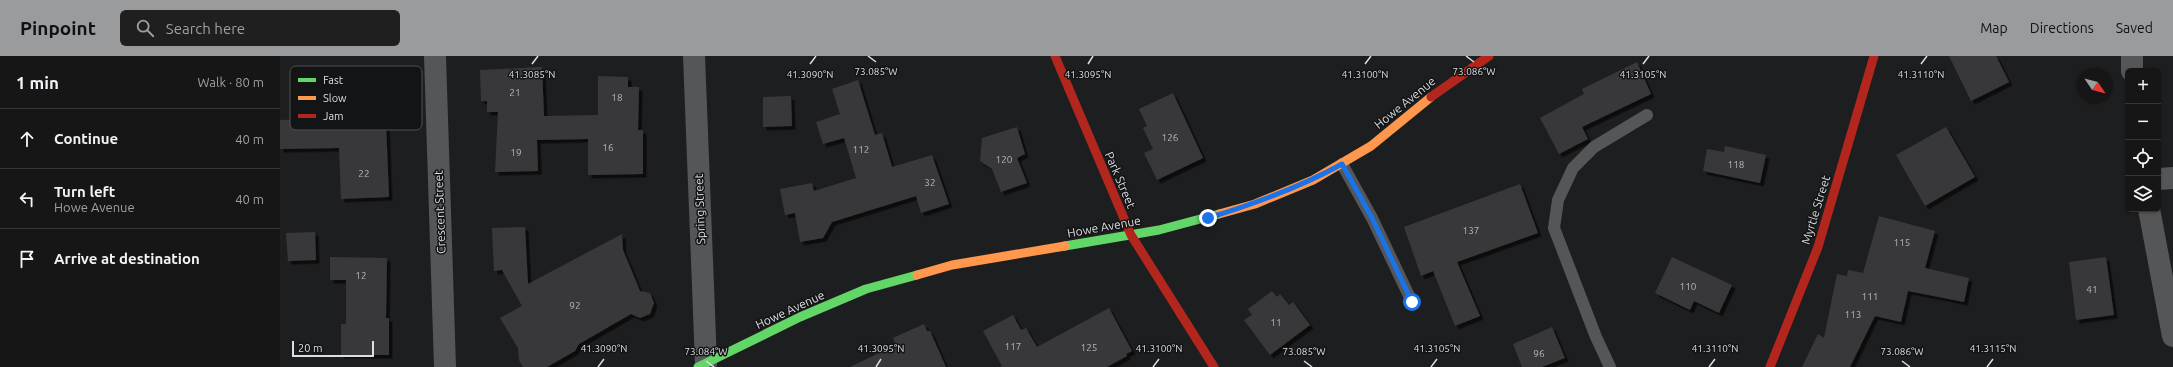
<!DOCTYPE html>
<meta charset="utf-8">
<style>
body{margin:0;font-family:Ubuntu,sans-serif;background:#1f1f20;color:#f1f3f6}
.controls{position:absolute;right:12px;top:12px;display:grid;overflow:hidden;border-radius:6px;box-shadow:0 1px 3px #0004}
.controls button{width:36px;height:36px;display:grid;place-items:center;padding:0;border:0;border-bottom:1px solid #353536;background:#161617;color:#f1f3f6;font:20px sans-serif}
.compass{position:absolute;left:1797px;top:12px;width:36px;height:36px;border-radius:50%;background:#161617;box-shadow:0 1px 3px #0004;rotate:125deg}
.scale{position:absolute;left:12px;bottom:10px;width:82px;box-sizing:border-box;padding-left:4px;border:2px solid #dedee0;border-top:0;font-size:11px;line-height:14px;white-space:nowrap;color:#dedee0;-webkit-text-stroke:3px #131416;paint-order:stroke}
.stop{position:absolute;width:12px;height:12px;margin:-9px;border:3px solid #1a73e8;border-radius:50%;background:#fff}
.stop.end{background:#1a73e8;border-color:#fff;box-shadow:0 1px 4px #0008}
.list{margin:0;padding:0;list-style:none}
h2{display:flex;justify-content:space-between;align-items:center;height:52px;margin:0;padding:0 16px;font-size:17px}
h2 small{font-size:13px;font-weight:400;color:#9e9fa1}
.list li{display:grid;grid-template-columns:26px 1fr auto;gap:12px;align-items:center;box-sizing:border-box;height:60px;padding:0 16px;border-top:1px solid #353536}
.list b{display:block;font-size:15px;white-space:nowrap}
.list p{margin:0;font-size:13px;white-space:nowrap;color:#9e9fa1}
.list em{font-size:13px;font-style:normal;color:#9e9fa1}
.icon{flex:none;width:22px;height:22px;fill:none;stroke:currentColor;stroke-width:2;stroke-linecap:round;stroke-linejoin:round}
.map{position:relative;flex:none;width:1893px;height:311px;overflow:hidden}
header{display:flex;align-items:center;gap:24px;box-sizing:border-box;height:56px;padding:0 20px;background:#9a9b9c;color:#111}
header strong{font-size:19px}
nav{display:flex;gap:22px;margin-inline-start:auto;font-size:14px}
.search{width:280px;height:36px;background:#1f1f20;display:flex;align-items:center;gap:10px;box-sizing:border-box;padding:0 14px;border-radius:6px;color:#9e9fa1;font-size:15px}
main{display:flex}
aside{flex:1;background:#161617}
.map>svg:first-child{display:block}
.building{fill:#38393a;filter:url(#shadow)}
.lines{fill:none;stroke-linecap:round;stroke-linejoin:round}
.lane{stroke:#555657;stroke-width:12}
.street{stroke:#555657;stroke-width:22}
.fast{stroke:#63d668;stroke-width:9}
.slow{stroke:#ff974d;stroke-width:9}
.jam{stroke:#b3261e;stroke-width:9}
.route{stroke:#1a73e8;stroke-width:5}
.ticks{fill:none;stroke:#dedee0;stroke-width:1.5}
.labels{text-anchor:middle;stroke-width:3;stroke-linejoin:round;paint-order:stroke}
.number-label{font-size:10px;fill:#b4b5b6}
.street-label{font-size:12px;fill:#dedee0;stroke:#131416}
.key{fill:#131416;stroke:#505153;stroke-width:1}
.key-label{font-size:11px;fill:#dedee0}
.ticks-label{font-size:10px;text-anchor:middle;fill:#dedee0;stroke:#131416;stroke-width:3;stroke-linejoin:round;paint-order:stroke}
</style>
<header>
<strong>Pinpoint</strong>
<div class="search"><svg class="icon" aria-label="search" viewBox="0 0 24 24"><circle cx="10" cy="10" r="6"/><path d="M15 15l6 6"/></svg>Search here</div>
<nav><a>Map</a><a>Directions</a><a>Saved</a></nav>
</header>
<main>
<aside>
<h2>1 min<small>Walk · 80 m</small></h2>
<ul class="list">
<li><svg class="icon" aria-label="ahead" viewBox="0 0 24 24"><path d="M12 20V5M6 11l6-6 6 6"/></svg><div><b>Continue</b></div><em>40 m</em></li>
<li><svg class="icon" aria-label="left" viewBox="0 0 24 24"><path d="M17 20v-9H6M10 6l-5 5 5 5"/></svg><div><b>Turn left</b><p>Howe Avenue</p></div><em>40 m</em></li>
<li><svg class="icon" aria-label="arrive" viewBox="0 0 24 24"><path d="M6 21V4h12l-3 4 3 4H6"/></svg><div><b>Arrive at destination</b></div></li>
</ul>
</aside>
<div class="map">
<svg width="1893" height="311" viewBox="0 0 1893 311">
<defs>
<filter id="shadow"><feDropShadow dx="3.5" dy="3.5" stdDeviation="0" flood-color="#0009"/></filter>
</defs>
<rect width="100%" height="100%" fill="#1d1e1f"/>
<g class="building">
<path d="M1669,0H1716L1729,26L1691,45Z"/>
<path d="M1357,6L1371,38L1302,71L1308,83L1279,98L1260,62L1304,38L1302,33Z"/>
<path d="M262,11L264,60L318,59V20L348,21V31H359L358,74H363V118L308,119V83L257,84L258,115L215,116L218,56H207V45H201L200,14Z"/>
<path d="M64,14H99V18H109L108,66H106L109,141L61,143L59,92L0,93V64L57,62V25H64Z"/>
<path d="M578,24L595,79L602,77L612,111L652,99L669,148L641,157L636,140L552,166L543,182L520,186L515,157L505,159L500,133L532,127L534,135L576,122L564,82L543,88L536,66L560,58L552,33Z"/>
<path d="M893,37L923,102L877,124L864,97L873,93L863,72L867,70L859,53Z"/>
<path d="M511,40L512,70L483,71V41Z"/>
<path d="M737,71L745,98L737,102L747,127L721,136L712,113L700,105L702,82Z"/>
<path d="M1666,71L1695,121L1645,150L1616,99Z"/>
<path d="M1445,90L1486,99L1480,127L1423,115L1427,93L1444,96Z"/>
<path d="M1240,128L1258,177L1177,206L1200,260L1175,270L1153,215L1141,220L1124,171Z"/>
<path d="M1599,160L1655,175L1645,212L1689,222L1684,246L1628,235L1621,266L1595,260L1570,311H1522L1538,278L1544,282L1557,218L1567,220L1568,214L1583,217Z"/>
<path d="M245,171L248,228L342,178L343,194L360,235L370,237L374,247L370,258L360,262L351,258L299,288L295,295L267,311H243L239,304L238,292L220,262L242,250L222,214L214,215L212,172Z"/>
<path d="M35,176L36,204L8,205L6,177Z"/>
<path d="M50,201L107,202L106,262H109V299H61V268H66V224H50Z"/>
<path d="M1392,201L1452,229L1439,257L1414,245L1410,254L1375,237Z"/>
<path d="M1826,201L1834,259L1796,264L1789,206Z"/>
<path d="M992,235L997,241L1000,238L1009,249L1013,246L1030,269L990,299L964,264L972,259L968,253Z"/>
<path d="M829,252L852,295L846,298L847,300L827,311H720L722,310L703,275L733,259L741,274L746,272L757,291Z"/>
<path d="M644,268L647,275H650L666,311H570L616,289L613,282Z"/>
<path d="M1272,271L1285,302L1262,311H1242L1233,288Z"/>
</g>
<g class="lines">
<g class="lane">
<path d="M1062,108L1092,162L1132,246"/>
<path d="M1330,311L1316,281L1274,172L1278,144L1293,112L1314,91L1367,59"/>
</g>
<g class="street">
<path d="M155,0L165,311"/>
<path d="M414,0L426,307"/>
<path d="M1852,15V0"/>
<path d="M1878,123L1893,122"/>
<path d="M1869,153L1893,280"/>
</g>
<g class="fast">
<path d="M785,190L879,174L939,158"/>
<path d="M418,311L520,261L586,233L637,219"/>
</g>
<g class="slow">
<path d="M939,158L975,148L1033,124L1091,90L1151,41"/>
<path d="M637,219L672,209L785,190"/>
</g>
<g class="jam">
<path d="M775,0L851,179L934,311"/>
<path d="M1151,41L1209,0"/>
<path d="M1490,311L1538,191L1594,0"/>
</g>
</g>
<g class="lines">
<path class="route" d="M928,162C974,148 1019,132 1062,108L1092,162L1132,246"/>
</g>
<path class="ticks" d="M588,0L596,6M1186,0L1194,6M252,8L258,0M530,8L536,0M808,8L813,0M1085,8L1091,0M1363,8L1369,0M1641,8L1647,0M426,305L434,311M1024,305L1032,311M1622,305L1630,311M318,311L324,303M596,311L601,303M873,311L879,303M1151,311L1157,303M1429,311L1435,303M1707,311L1713,303"/>
<g class="labels">
<g class="number-label">
<text x="235" y="40">21</text>
<text x="337" y="45">18</text>
<text x="890" y="85">126</text>
<text x="328" y="95">16</text>
<text x="581" y="97">112</text>
<text x="236" y="100">19</text>
<text x="724" y="107">120</text>
<text x="1456" y="112">118</text>
<text x="84" y="121">22</text>
<text x="650" y="130">32</text>
<text x="1191" y="178">137</text>
<text x="1622" y="190">115</text>
<text x="81" y="223">12</text>
<text x="1408" y="234">110</text>
<text x="1812" y="237">41</text>
<text x="1590" y="244">111</text>
<text x="295" y="253">92</text>
<text x="1573" y="262">113</text>
<text x="996" y="270">11</text>
<text x="733" y="294">117</text>
<text x="809" y="295">125</text>
<text x="1259" y="301">96</text>
</g>
<g class="street-label">
<text transform="translate(1125 47) rotate(-39)" y="4">Howe Avenue</text>
<text transform="translate(840 124) rotate(67)" y="4">Park Street</text>
<text transform="translate(420 153) rotate(-92)" y="4">Spring Street</text>
<text transform="translate(1536 154) rotate(-73)" y="4">Myrtle Street</text>
<text transform="translate(160 156) rotate(-92)" y="4">Crescent Street</text>
<text transform="translate(824 171) rotate(-10)" y="4">Howe Avenue</text>
<text transform="translate(510 254) rotate(-25)" y="4">Howe Avenue</text>
</g>
</g>
<rect x="10" y="10" width="132" height="64" rx="6" class="key"/>
<rect x="18" y="22" width="18" height="4" fill="#63d668"/>
<rect x="18" y="40" width="18" height="4" fill="#ff974d"/>
<rect x="18" y="58" width="18" height="4" fill="#b3261e"/>
<g class="key-label">
<text x="43" y="28">Fast</text>
<text x="43" y="46">Slow</text>
<text x="43" y="64">Jam</text>
</g>
<g class="ticks-label">
<text x="596" y="19">73.085°W</text>
<text x="1194" y="19">73.086°W</text>
<text x="252" y="22">41.3085°N</text>
<text x="530" y="22">41.3090°N</text>
<text x="808" y="22">41.3095°N</text>
<text x="1085" y="22">41.3100°N</text>
<text x="1363" y="22">41.3105°N</text>
<text x="1641" y="22">41.3110°N</text>
<text x="324" y="296">41.3090°N</text>
<text x="601" y="296">41.3095°N</text>
<text x="879" y="296">41.3100°N</text>
<text x="1157" y="296">41.3105°N</text>
<text x="1435" y="296">41.3110°N</text>
<text x="1713" y="296">41.3115°N</text>
<text x="426" y="299">73.084°W</text>
<text x="1024" y="299">73.085°W</text>
<text x="1622" y="299">73.086°W</text>
</g>
</svg>
<div class="controls">
<button>+</button>
<button>−</button>
<button><svg class="icon" aria-label="locate" viewBox="0 0 24 24"><circle cx="12" cy="12" r="6"/><path d="M12 2v4M12 18v4M2 12h4M18 12h4"/></svg></button>
<button><svg class="icon" aria-label="layers" viewBox="0 0 24 24"><path d="M12 4l9 5-9 5-9-5zM3 14l9 5 9-5"/></svg></button>
</div>
<svg class="compass" viewBox="-18 -18 36 36"><path d="M0-13l5 13h-10z" fill="#e53935"/><path d="M0 13l5-13h-10z" fill="#9e9fa1"/></svg>
<div class="scale">20 m</div>
<div class="stop" style="left:1132px;top:246px"></div>
<div class="stop end" style="left:928px;top:162px"></div>
</div>
</main>
